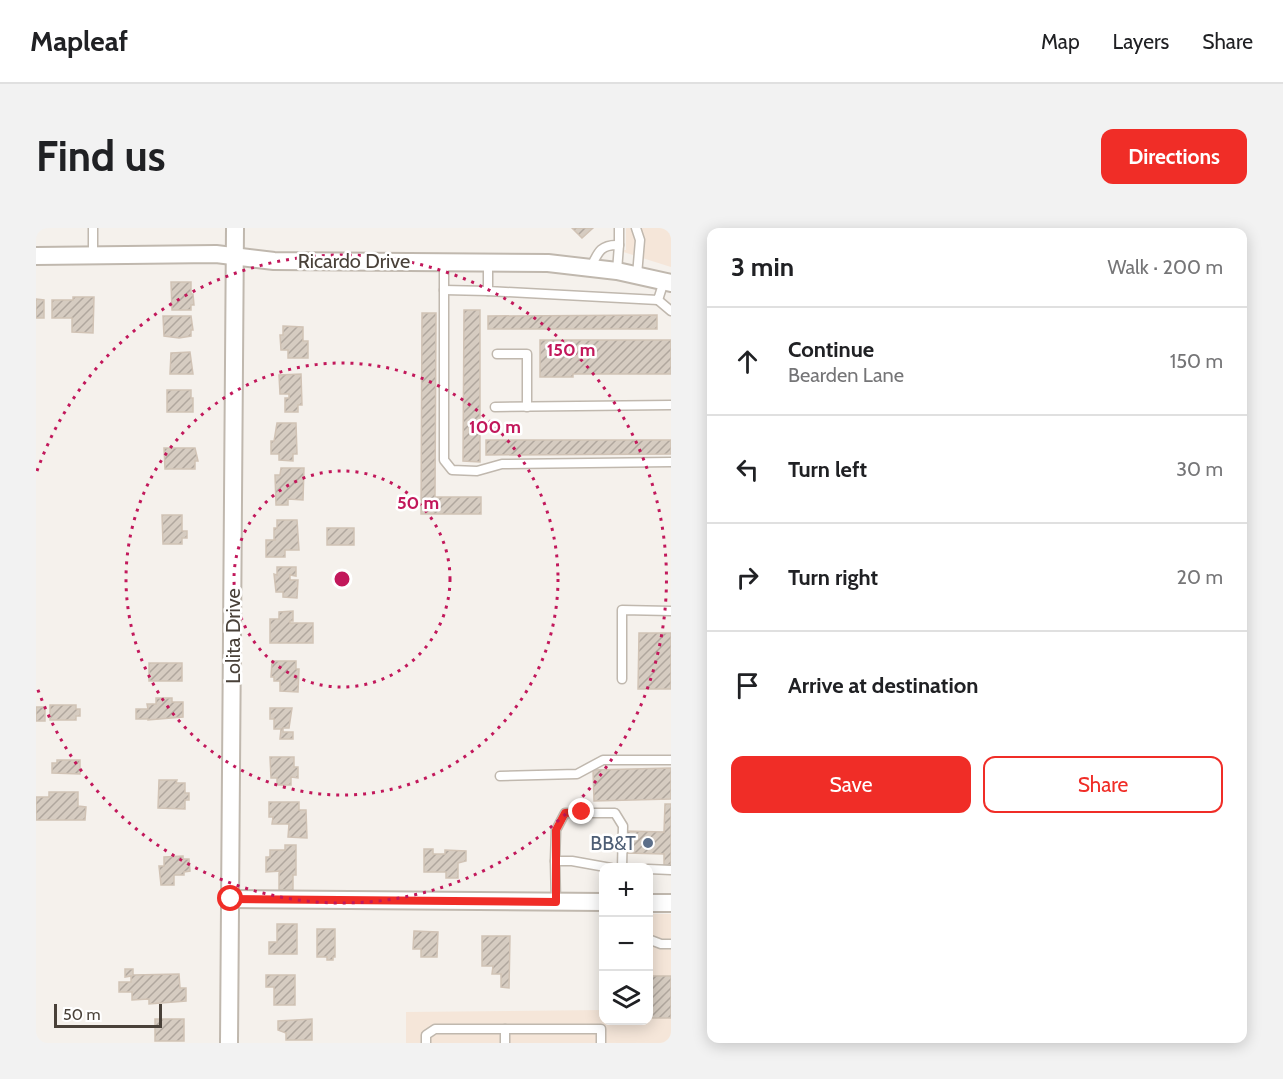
<!DOCTYPE html>
<meta charset="utf-8">
<style>
body{margin:0;font-family:Cabin,sans-serif;background:#f2f2f2;color:#202124}
.controls{position:absolute;right:18px;bottom:18px;display:grid;overflow:hidden;border-radius:12px;box-shadow:0 3px 15px #0003}
.controls button{width:54px;height:54px;display:grid;place-items:center;padding:0;border:0;border-bottom:2px solid #e0e0e0;background:#fff;color:#202124;font:30px sans-serif}
.scale{position:absolute;left:18px;bottom:15px;width:108px;box-sizing:border-box;padding-left:6px;border:3px solid #494139;border-top:0;font-size:16px;line-height:21px;white-space:nowrap;color:#494139;-webkit-text-stroke:4px #fff;paint-order:stroke}
.stop{position:absolute;width:18px;height:18px;margin:-14px;border:4px solid #f02d27;border-radius:50%;background:#fff}
.stop.end{background:#f02d27;border-color:#fff;box-shadow:0 2px 6px #0008}
.list{margin:0;padding:0;list-style:none}
h2{display:flex;justify-content:space-between;align-items:center;height:78px;margin:0;padding:0 24px;font-size:26px}
h2 small{font-size:20px;font-weight:400;color:#757577}
.list li{display:grid;grid-template-columns:39px 1fr auto;gap:18px;align-items:center;box-sizing:border-box;height:108px;padding:0 24px;border-top:2px solid #e0e0e0}
.list b{display:block;font-size:22px;white-space:nowrap}
.list p{margin:0;font-size:20px;white-space:nowrap;color:#757577}
.list em{font-size:20px;font-style:normal;color:#757577}
.actions{display:flex;gap:12px;padding:18px 24px}
.actions a{flex:1;padding:14px 0;border:2px solid #f02d27;border-radius:12px;text-align:center;font-size:21px;color:#f02d27}
.actions .main{background:#f02d27;color:#fff}
.icon{flex:none;width:33px;height:33px;fill:none;stroke:currentColor;stroke-width:2;stroke-linecap:round;stroke-linejoin:round}
.map{position:relative;flex:none;width:635px;height:815px;overflow:hidden;border-radius:12px}
header{display:flex;align-items:center;gap:36px;box-sizing:border-box;height:84px;padding:0 30px;background:#fff;border-bottom:2px solid #e0e0e0}
header strong{font-size:28px}
nav{display:flex;gap:33px;margin-inline-start:auto;font-size:21px}
.intro{display:flex;align-items:center;justify-content:space-between;box-sizing:border-box;height:144px;padding:0 36px}
h1{margin:0;font-size:42px}
.button{padding:15px 27px;border-radius:12px;background:#f02d27;color:#fff;font-size:21px;font-weight:700}
main{display:flex;gap:36px;padding:0 36px}
aside{flex:1;background:#fff;border-radius:12px;box-shadow:0 3px 15px #0003}
.map>svg:first-child{display:block}
.commercial{fill:#f5e6d9}
.building{fill:url(#building-hatch);stroke:#d1c3b5;stroke-width:1.5}
.lines{fill:none;stroke-linecap:round;stroke-linejoin:round}
.lane-casing{stroke:#c0b8ae;stroke-width:11}
.street-casing{stroke:#c0b8ae;stroke-width:20}
.lane{stroke:#fff;stroke-width:8}
.street{stroke:#fff;stroke-width:16}
.route{stroke:#f02d27;stroke-width:8}
.ring{fill:none;stroke:#c2185b;stroke-width:3;stroke-dasharray:3 6}
.service-dot{fill:#5c6f8a;stroke:#fff;stroke-width:2}
.labels{text-anchor:middle;stroke-width:5;stroke-linejoin:round;paint-order:stroke}
.street-label{font-size:20px;fill:#494139;stroke:#fff}
.service-label{font-size:20px;fill:#4e5e75;stroke:#fff;text-anchor:end}
.centre{fill:#c2185b;stroke:#fff;stroke-width:3}
.ring-label{font-size:18px;text-anchor:middle;font-weight:bold;fill:#c2185b;stroke:#fff;stroke-width:5;stroke-linejoin:round;paint-order:stroke}
</style>
<header>
<strong>Mapleaf</strong>
<nav><a>Map</a><a>Layers</a><a>Share</a></nav>
</header>
<div class="intro"><h1>Find us</h1><a class="button">Directions</a></div>
<main>
<div class="map">
<svg width="635" height="815" viewBox="0 0 635 815">
<defs>
<pattern id="building-hatch" width="6" height="6" patternUnits="userSpaceOnUse" patternTransform="scale(1.5)"><rect width="6" height="6" fill="#d6ccc1"/><path d="M-1 1l2-2M0 6l6-6M5 7l2-2" fill="none" stroke="#b0a79e"/></pattern>
</defs>
<rect width="100%" height="100%" fill="#f5f1ec"/>
<g class="commercial">
<path d="M590,0H635V39L581,22H590Z"/>
<path d="M613,686H635V815H370V784L565,782L566,687L568,792H612Z"/>
</g>
<g class="building">
<path d="M536,0H557L546,10Z"/>
<path d="M135,54H155V66H157L158,77H155V82H136Z"/>
<path d="M37,69H58L57,105L36,104V90H16V72H37Z"/>
<path d="M0,71L8,72V90H0Z"/>
<path d="M428,82H444V234L427,233Z"/>
<path d="M386,85H400L399,269H445V286H385Z"/>
<path d="M621,87V101H452V88Z"/>
<path d="M127,88H155L157,102H155V108L143,110L128,108Z"/>
<path d="M247,98L267,99V113H272V130H252V122H245L244,107H247Z"/>
<path d="M504,112H635V146H537V149H504Z"/>
<path d="M154,124L157,146H134L135,125Z"/>
<path d="M265,146L266,177H262V184H249V170H253V166H244L243,147Z"/>
<path d="M131,162H155V170H157V184H131Z"/>
<path d="M241,195H260L261,226H257V233L243,232V226H235V213H238Z"/>
<path d="M450,212H635V226L450,227Z"/>
<path d="M128,220H159L162,233H159V241H129Z"/>
<path d="M245,240H268L267,272L252,271V277H240L239,247H244Z"/>
<path d="M126,287H146V303H151V310H146V316H127Z"/>
<path d="M241,292H261L263,322H249V329H230V312H240L238,311V300H241Z"/>
<rect x="291" y="300" width="27" height="17"/>
<path d="M241,339H260V348L254,347V352H262L261,370L247,369V364H240L238,346L241,347Z"/>
<path d="M257,383V393H254V395H277V415H234V391H243V384Z"/>
<path d="M603,405H635V461H602Z"/>
<path d="M236,433H260V441H263L262,464L244,463V453H238V449H235Z"/>
<rect x="113" y="435" width="33" height="18"/>
<path d="M120,470H136V474H147V489L112,492V491H100V481H112L111,476H120Z"/>
<path d="M14,477H40V481H44V488H40V492H14Z"/>
<rect x="0" y="479" width="9" height="14"/>
<path d="M234,480H256L253,500H247V504H257V511H244L245,501H238V491H234Z"/>
<path d="M234,529H258V539H262V550L255,549V557H241V550H235Z"/>
<path d="M21,532H44V546L16,545V535H21Z"/>
<path d="M635,540V571L558,573L557,542Z"/>
<path d="M123,552H141L140,555H149V565H153V572H149V581L122,580Z"/>
<path d="M13,564H42V578L50,579L49,592H0V569H13Z"/>
<path d="M233,574H263V582H270L271,610L252,609L253,596H236L237,589H233Z"/>
<path d="M629,576H635V637H628V626L590,625V603L628,604Z"/>
<path d="M249,617H260V647H257V662H243V645L246,643L230,644V629H234V622H249Z"/>
<path d="M388,621H397V626H409V622L430,623V633L422,635V650H410V644H388Z"/>
<path d="M147,628V631H153L154,643L148,644V647H138V657H125L123,638H128V629Z"/>
<path d="M241,696H261V726H233V714H241Z"/>
<path d="M281,701H299V729H297V732H291V729H281Z"/>
<path d="M378,703L402,704L401,729H385V721H377Z"/>
<path d="M446,708H474L473,760L465,759V746H456L457,738H446Z"/>
<path d="M89,741H97V747L143,746L144,760H150V773L113,776V771L96,772V764H83V754H95V748L89,749Z"/>
<path d="M230,747H259V777H238V759H230Z"/>
<rect x="612" y="748" width="23" height="42"/>
<rect x="119" y="791" width="29" height="22"/>
<path d="M276,791V812H250V805L242,802V793Z"/>
</g>
<g class="lines">
<g class="lane-casing">
<g id="lane">
<path d="M57,0V27"/>
<path d="M600,0L604,12L601,47"/>
<path d="M583,17V0"/>
<path d="M408,34V232L416,242L441,243L466,236L635,234"/>
<path d="M452,34V63L622,72L628,53"/>
<path d="M555,39C562,24 565,16 583,17L581,43"/>
<path d="M408,62L452,63"/>
<path d="M622,72L635,83"/>
<path d="M461,126H491V179"/>
<path d="M459,179L635,177"/>
<path d="M586,451V382L635,383"/>
<path d="M464,548L541,546L567,532H635"/>
<path d="M519,633L520,602L529,585H579L587,598L586,640"/>
<path d="M612,641L635,642"/>
<path d="M520,674L519,633H536L575,640"/>
<path d="M612,711L625,716H635"/>
<path d="M469,801H565V815"/>
<path d="M390,815V807L399,801H469V815"/>
</g>
</g>
<g class="street-casing">
<g id="street">
<path d="M0,28L180,26L238,33L512,35L581,43L635,55"/>
<path d="M195,671L568,674"/>
<path d="M612,675H635"/>
<path d="M193,815L199,0"/>
</g>
</g>
<use href="#lane" class="lane"/>
<use href="#street" class="street"/>
</g>
<g class="lines">
<path class="route" d="M195,671L520,674V602L529,585L546,584"/>
</g>
<g class="ring">
<circle cx="306" cy="351" r="108"/>
<circle cx="306" cy="351" r="216"/>
<path d="M1 243A324 324 0 1 1 1 459"/>
</g>
<circle class="service-dot" cx="612" cy="615" r="6"/>
<g class="labels">
<g class="street-label">
<text x="318" y="40">Ricardo Drive</text>
<text transform="translate(197 408) rotate(-90)" y="7">Lolita Drive</text>
</g>
<g class="service-label">
<text x="600" y="622">BB&amp;T</text>
</g>
</g>
<circle cx="306" cy="351" r="9" class="centre"/>
<g class="ring-label">
<text x="535" y="128">150 m</text>
<text x="459" y="205">100 m</text>
<text x="382" y="281">50 m</text>
</g>
</svg>
<div class="controls">
<button>+</button>
<button>−</button>
<button><svg class="icon" aria-label="layers" viewBox="0 0 24 24"><path d="M12 4l9 5-9 5-9-5zM3 14l9 5 9-5"/></svg></button>
</div>
<div class="scale">50 m</div>
<div class="stop" style="left:195px;top:671px"></div>
<div class="stop end" style="left:546px;top:584px"></div>
</div>
<aside>
<h2>3 min<small>Walk · 200 m</small></h2>
<ul class="list">
<li><svg class="icon" aria-label="ahead" viewBox="0 0 24 24"><path d="M12 20V5M6 11l6-6 6 6"/></svg><div><b>Continue</b><p>Bearden Lane</p></div><em>150 m</em></li>
<li><svg class="icon" aria-label="left" viewBox="0 0 24 24"><path d="M17 20v-9H6M10 6l-5 5 5 5"/></svg><div><b>Turn left</b></div><em>30 m</em></li>
<li><svg class="icon" aria-label="right" viewBox="0 0 24 24"><path d="M7 20v-9h11M14 6l5 5-5 5"/></svg><div><b>Turn right</b></div><em>20 m</em></li>
<li><svg class="icon" aria-label="arrive" viewBox="0 0 24 24"><path d="M6 21V4h12l-3 4 3 4H6"/></svg><div><b>Arrive at destination</b></div></li>
</ul>
<div class="actions"><a class="main">Save</a><a>Share</a></div>
</aside>
</main>
